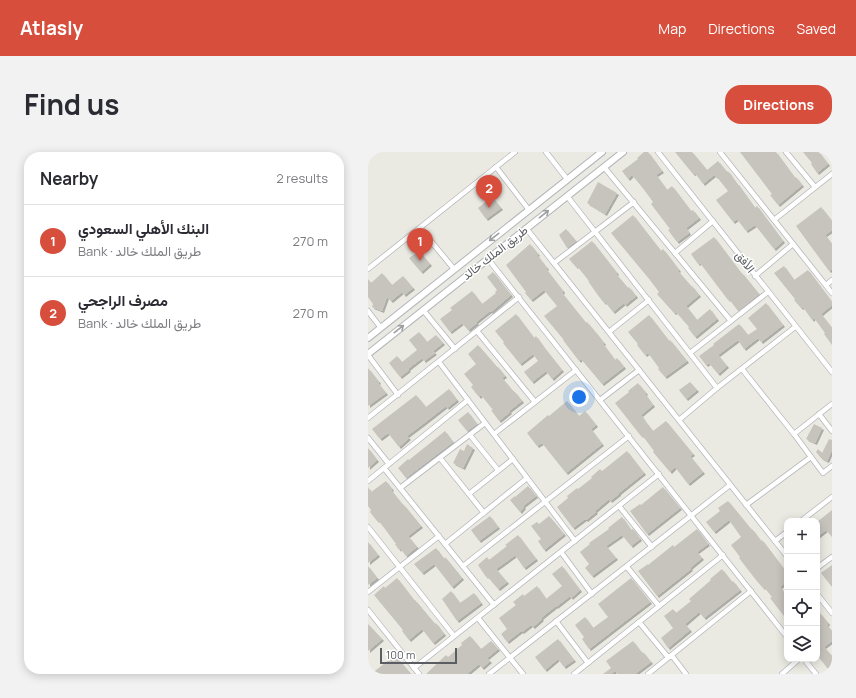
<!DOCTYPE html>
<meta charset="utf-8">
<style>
body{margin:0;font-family:Manrope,Vazirmatn,sans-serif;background:#f2f2f3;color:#2b2b33}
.controls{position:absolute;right:12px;bottom:12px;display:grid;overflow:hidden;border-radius:8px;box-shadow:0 2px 10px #0003}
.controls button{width:36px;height:36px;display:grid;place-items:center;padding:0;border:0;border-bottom:1px solid #e1e1e2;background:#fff;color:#2b2b33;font:20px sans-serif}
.scale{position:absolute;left:12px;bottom:10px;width:77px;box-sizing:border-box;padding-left:4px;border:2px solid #5a5d61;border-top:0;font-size:11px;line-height:14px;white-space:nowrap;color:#5a5d61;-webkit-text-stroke:3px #fff;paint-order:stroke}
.you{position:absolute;left:211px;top:245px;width:14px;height:14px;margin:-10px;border:3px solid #fff;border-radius:50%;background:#1a73e8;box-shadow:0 0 0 6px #1a73e833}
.badge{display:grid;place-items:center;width:26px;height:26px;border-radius:50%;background:#d74e3c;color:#fff;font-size:13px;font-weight:700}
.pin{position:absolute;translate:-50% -33px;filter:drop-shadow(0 1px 2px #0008)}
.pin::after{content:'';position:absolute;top:21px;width:14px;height:12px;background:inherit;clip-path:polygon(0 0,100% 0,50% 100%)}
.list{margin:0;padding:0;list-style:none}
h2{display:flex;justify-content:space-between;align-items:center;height:52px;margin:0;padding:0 16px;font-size:17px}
h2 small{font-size:13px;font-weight:400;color:#7c7c81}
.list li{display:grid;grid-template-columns:26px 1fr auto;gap:12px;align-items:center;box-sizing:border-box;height:72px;padding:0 16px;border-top:1px solid #e1e1e2}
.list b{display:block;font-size:15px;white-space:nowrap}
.list p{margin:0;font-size:13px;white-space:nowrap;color:#7c7c81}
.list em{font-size:13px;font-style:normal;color:#7c7c81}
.icon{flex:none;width:22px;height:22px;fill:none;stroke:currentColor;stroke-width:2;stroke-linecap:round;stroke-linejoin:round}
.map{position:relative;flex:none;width:464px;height:522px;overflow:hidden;border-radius:16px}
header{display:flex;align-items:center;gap:24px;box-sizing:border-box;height:56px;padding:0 20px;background:#d74e3c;color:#fff}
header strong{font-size:19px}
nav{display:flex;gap:22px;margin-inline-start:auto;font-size:14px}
.intro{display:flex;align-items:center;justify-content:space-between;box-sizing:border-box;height:96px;padding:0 24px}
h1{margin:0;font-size:28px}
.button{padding:10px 18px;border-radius:16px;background:#d74e3c;color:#fff;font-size:14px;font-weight:700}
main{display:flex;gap:24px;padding:0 24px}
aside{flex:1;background:#fff;border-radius:16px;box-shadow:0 2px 10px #0003}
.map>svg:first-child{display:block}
.building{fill:#c7c4be;filter:url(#shadow)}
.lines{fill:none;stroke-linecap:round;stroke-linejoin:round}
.street-casing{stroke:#b4b7bb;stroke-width:6}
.secondary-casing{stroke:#b3b6bb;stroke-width:8}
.street{stroke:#fff;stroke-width:4.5}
.secondary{stroke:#fff;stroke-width:6}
.oneway{stroke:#9c9ea0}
.labels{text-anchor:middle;stroke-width:3;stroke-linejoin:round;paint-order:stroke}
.street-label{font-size:12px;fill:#5a5d61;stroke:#fff}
</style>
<header>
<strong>Atlasly</strong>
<nav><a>Map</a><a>Directions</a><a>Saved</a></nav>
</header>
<div class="intro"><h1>Find us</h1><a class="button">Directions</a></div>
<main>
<aside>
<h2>Nearby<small>2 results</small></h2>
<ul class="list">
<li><span class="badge">1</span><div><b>البنك الأهلي السعودي</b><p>Bank · طريق الملك خالد</p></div><em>270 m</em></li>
<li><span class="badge">2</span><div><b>مصرف الراجحي</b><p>Bank · طريق الملك خالد</p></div><em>270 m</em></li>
</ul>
</aside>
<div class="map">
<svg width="464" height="522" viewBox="0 0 464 522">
<defs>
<filter id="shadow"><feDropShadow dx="2" dy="2" stdDeviation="0" flood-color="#0004"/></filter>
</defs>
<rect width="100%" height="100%" fill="#ebeae2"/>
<g class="building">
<path d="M276,0H280L294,19L288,23L299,38L304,34L323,59L325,58L331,66L318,76L321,81L309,90L300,78L302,77L283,52L285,50L274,35L264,23L260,27L254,19L270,7L269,6Z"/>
<path d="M307,0H324L339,18L350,9L359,20L360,19L369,32V31L387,56L389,54L415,89L406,97L387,73L378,79L369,67L365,70L348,48L360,39L349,25H348L346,23L335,32L327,21L325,22Z"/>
<path d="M372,0H408L427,26L428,25L434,33L410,53L402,43L404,42Z"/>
<path d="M435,0H451L460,12L449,21L443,12L444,11Z"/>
<path d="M230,30L249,41L237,62L219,51Z"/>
<path d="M124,45L133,56L118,67L110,56Z"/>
<path d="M453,55L464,69V78L457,83L464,92V117L461,119L428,74Z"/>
<path d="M265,63L293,99L295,97L302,106L311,118L310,119L323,134H324L331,143L318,154L329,168L342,157L349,167L327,185L320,176L321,175L308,160L306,161L289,142L291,140L282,128L243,81Z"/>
<path d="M198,77L208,89L199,96L191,83Z"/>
<path d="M346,85L373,121H374L391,142L370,159L361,147L360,148L332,111L330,112L323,102Z"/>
<path d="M224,89L249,121L248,122L260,136L261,135L268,144L257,153L256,151L245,160L237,150L236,151L229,142L220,129H221L209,114L208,115L201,107Z"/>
<path d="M162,92L170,102L169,103L179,116L178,117L195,139L194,141L218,171L219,170L229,182L236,191L235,192L247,208L249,206L256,215L234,232L213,207L211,209L195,188H196L176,164L189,154L176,138L163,148L157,141L158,140L138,113Z"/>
<path d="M51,99L62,112L53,120L41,106Z"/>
<path d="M416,114L426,128L440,118L464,150V153L453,162L464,176V193L456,182L457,181L446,166L444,168L435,155L433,156L426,148L427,147L406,121Z"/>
<path d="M125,120L143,143L123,160L122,159L108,170L109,171L100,178L94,171L82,180L72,167L84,158L82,156L104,139L114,152L128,141L127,140L129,138L119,125Z"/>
<path d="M14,121L24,133L35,124L45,136L36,143L34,140L23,149L19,145L14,159L4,155L5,152L0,145V127L3,131Z"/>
<path d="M398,151L415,173L393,190L390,186L376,197L370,188L350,203L359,214L350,222L341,211L338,213L331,204L346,193L345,192L371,172L380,183L389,177L380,166Z"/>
<path d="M148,162L166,186L168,184L175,194L194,218L184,227L178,219L164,230L156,220L170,209L165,202L152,212L135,191L136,190L127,179Z"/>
<path d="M281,163L301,189L302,188L319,209L297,225L290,217L291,216L280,201L277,203L269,193L270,192L260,180Z"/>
<path d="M51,180L59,190L68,183L75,191L65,199L67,201L56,209L54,206L40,217L41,218L32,225L21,211L29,204L34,210L49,198L41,188Z"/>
<path d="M110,193L129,215H130L137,224L134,226L146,240H147L154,249L141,259L142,260L131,269L123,258H125L113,243L111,245L103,235L105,233L96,222L108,212L100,202Z"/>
<path d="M0,216L11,230L10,231L18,241L0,254Z"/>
<path d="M322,230L329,238L318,247L311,238Z"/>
<path d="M270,231L278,241L277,242L285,253L273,263L277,269L285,279L298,269L325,302L322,304L335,320L320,332L307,315L302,320L285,300L286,299L274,283L273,284L247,251L261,240L260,239Z"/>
<path d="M81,237L89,248L79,256L78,254L55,272L39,284L41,286L31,295L20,281L12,287L4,277L48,243L58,255Z"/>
<path d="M199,249L211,264L217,259L228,273L223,277L234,292L198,321L174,291L169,294L159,281L180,263L181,264Z"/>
<path d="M100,260L109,272L99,279L90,268Z"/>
<path d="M446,272L454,276L447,291L438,287Z"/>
<path d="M77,279L85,290L38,326L30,316L40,307L41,308Z"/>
<path d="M461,287L464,288V298L459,309L453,306L448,300L450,297L454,301Z"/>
<path d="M99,292L105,296L95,316L85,311L92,297L96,299Z"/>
<path d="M0,296L9,308L0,316Z"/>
<path d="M259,299L276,321L251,341V342L242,349L241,347L227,359L228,360L218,368L217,367L205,376L189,355L200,346L199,344L209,336L210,337L224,326L223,325L232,317L234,319Z"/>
<path d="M18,329L24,337L23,338L35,353V352L53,374L40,384L49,395L38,404L32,396L31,398L27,392H28L17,377L10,368L9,369L2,360L3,358L0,354V335L3,340Z"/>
<path d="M160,334L168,344L155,354L156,355L152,360L142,348L147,344V345Z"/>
<path d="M295,335L312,356L279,382L262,359L272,352L273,353Z"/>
<path d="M360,349L383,377H384L393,389L394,388L419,421V429L412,435L419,445V462L416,464L402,446L404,445L396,435L395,436L388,428L371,406L372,405L363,393L373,385L361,368L346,380L338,370L352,359L350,356Z"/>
<path d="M464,358V385L458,378L449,385V370Z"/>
<path d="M122,364L130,375L111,389L103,378Z"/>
<path d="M181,364L196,382L176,398L170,389L173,387L163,374L169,370L171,372Z"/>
<path d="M254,365L263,378L265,377L272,387L263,394L254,383L238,394L248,406L224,424L217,416L221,412L212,400L222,392L221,391L241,377L240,376Z"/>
<path d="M329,377L340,392L329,400L334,406L322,416L323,417L289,444L270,419L280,412V413L305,393L306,395Z"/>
<path d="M150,383L168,407L156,416L147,403L146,404L128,417L139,430L130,437L119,424L118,425L110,413L119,405L121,408L139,394L137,393Z"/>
<path d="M0,390L10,403L0,411Z"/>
<path d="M68,396L76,407L77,405L94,426L84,435L66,412L54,421L46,412Z"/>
<path d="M464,413V435L453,421Z"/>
<path d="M0,414L9,426L0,433Z"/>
<path d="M194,414L212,438L203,446L202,444L188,455V454L173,466L174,467L165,475L163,473L154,480L153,479L139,490L133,482L139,477L131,466L148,453L145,450L155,442L156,444L169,434L178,447L194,434L184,422Z"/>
<path d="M354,417L364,430L365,429L372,438L336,466L331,460L317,472L322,478L300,496L293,486L305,476L296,464L305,457L308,461L323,449L321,447L343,428L342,427Z"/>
<path d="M29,426L46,448H47L67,472L68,471L76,482L65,491L54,477L41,488L34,479L35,478L6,443L16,434L17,436Z"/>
<path d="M263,426L282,450L221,497L214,487L216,485L207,473L217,465L225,476L240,465L230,452Z"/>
<path d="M83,439L92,451L106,441L113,451L89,469L74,447Z"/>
<path d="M452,461L460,471L459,473L464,479V489L456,495L464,504V522L449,503V487L452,484L449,479V463Z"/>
<path d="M0,472L14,487L0,499Z"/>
<path d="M102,484L113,497L123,489L130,497L119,506L122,509L114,516L111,512L99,522H58L78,503L80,505L94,493L93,491Z"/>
<path d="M190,487L206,508L196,515L190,507L177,518L167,505Z"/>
<path d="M265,489L274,501L275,500L283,510L267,522H250L247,519L243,522H235L243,516L238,509Z"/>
<path d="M26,502L43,522H3L17,511Z"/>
</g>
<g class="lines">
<g class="street-casing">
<g id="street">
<path d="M178,0L199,27"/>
<path d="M290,0L464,220"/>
<path d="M352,0L464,141"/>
<path d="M418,0L447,35"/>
<path d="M128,15L161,58"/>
<path d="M236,15L363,169"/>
<path d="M199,44L349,236"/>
<path d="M406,68L464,22"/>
<path d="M52,76L86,117"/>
<path d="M158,76L419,404"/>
<path d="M307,101L345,69"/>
<path d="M120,107L419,485"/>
<path d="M186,111L266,50"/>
<path d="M0,117L147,0"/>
<path d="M387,124L425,92"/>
<path d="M458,133L464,128"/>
<path d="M55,158L87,197"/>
<path d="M0,159L13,176"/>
<path d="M109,179L167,250"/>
<path d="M241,180L281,148"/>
<path d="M322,201L400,140"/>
<path d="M0,203L30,243"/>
<path d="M71,210L207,389"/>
<path d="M374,217L426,282L443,305L378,353"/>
<path d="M232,248L271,218"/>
<path d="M451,262L464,279"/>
<path d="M0,266L151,145"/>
<path d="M311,268L349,236L427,175"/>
<path d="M126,282L208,218"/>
<path d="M426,282L464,252"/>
<path d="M102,283L130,318"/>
<path d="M0,286L21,312"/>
<path d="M443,305L455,321L464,314"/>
<path d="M72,306L116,361"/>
<path d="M16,316L126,453"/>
<path d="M0,329L100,248"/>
<path d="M32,336L117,271"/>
<path d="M101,342L145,307"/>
<path d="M251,354L284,395"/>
<path d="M433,369L464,345"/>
<path d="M0,375L86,484"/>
<path d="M407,389L419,380"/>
<path d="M77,392L159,326"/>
<path d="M193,400L224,442"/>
<path d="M95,414L261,284"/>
<path d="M259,415L291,454"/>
<path d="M449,416L464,405"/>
<path d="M0,440L71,384"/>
<path d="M449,442L464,461"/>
<path d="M0,458L51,522"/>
<path d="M110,466L155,522"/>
<path d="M188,469L220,511"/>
<path d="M271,470L299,504L305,505L318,522"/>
<path d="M436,507L448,522"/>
<path d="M46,516L291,322"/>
<path d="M121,522L362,333"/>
<path d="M206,522L355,403"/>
<path d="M280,522L383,439"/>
<path d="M414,522L431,507"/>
</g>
</g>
<g class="secondary-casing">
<g id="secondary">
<path d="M0,186L234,0"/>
<path d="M0,202L255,0"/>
</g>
</g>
<use href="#street" class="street"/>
<use href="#secondary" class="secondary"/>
</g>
<defs><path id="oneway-shaft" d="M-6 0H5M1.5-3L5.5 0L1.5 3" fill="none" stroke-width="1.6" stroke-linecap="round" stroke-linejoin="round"/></defs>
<g class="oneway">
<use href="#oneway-shaft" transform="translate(176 62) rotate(-39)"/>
<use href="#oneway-shaft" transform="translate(126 85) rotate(142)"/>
<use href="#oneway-shaft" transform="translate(31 177) rotate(-38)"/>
</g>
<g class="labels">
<g class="street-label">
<text transform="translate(127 101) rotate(-38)" y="4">طريق الملك خالد</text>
<text transform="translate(377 110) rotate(52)" y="4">الأفق</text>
</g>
</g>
</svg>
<div class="controls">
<button>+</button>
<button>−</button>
<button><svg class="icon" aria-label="locate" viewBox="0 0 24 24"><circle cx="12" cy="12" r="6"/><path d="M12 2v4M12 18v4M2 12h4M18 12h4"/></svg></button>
<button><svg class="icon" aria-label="layers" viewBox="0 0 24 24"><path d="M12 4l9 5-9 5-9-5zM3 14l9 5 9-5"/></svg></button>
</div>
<div class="scale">100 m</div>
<div class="you"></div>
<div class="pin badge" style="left:52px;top:109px">1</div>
<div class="pin badge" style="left:121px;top:56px">2</div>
</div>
</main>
